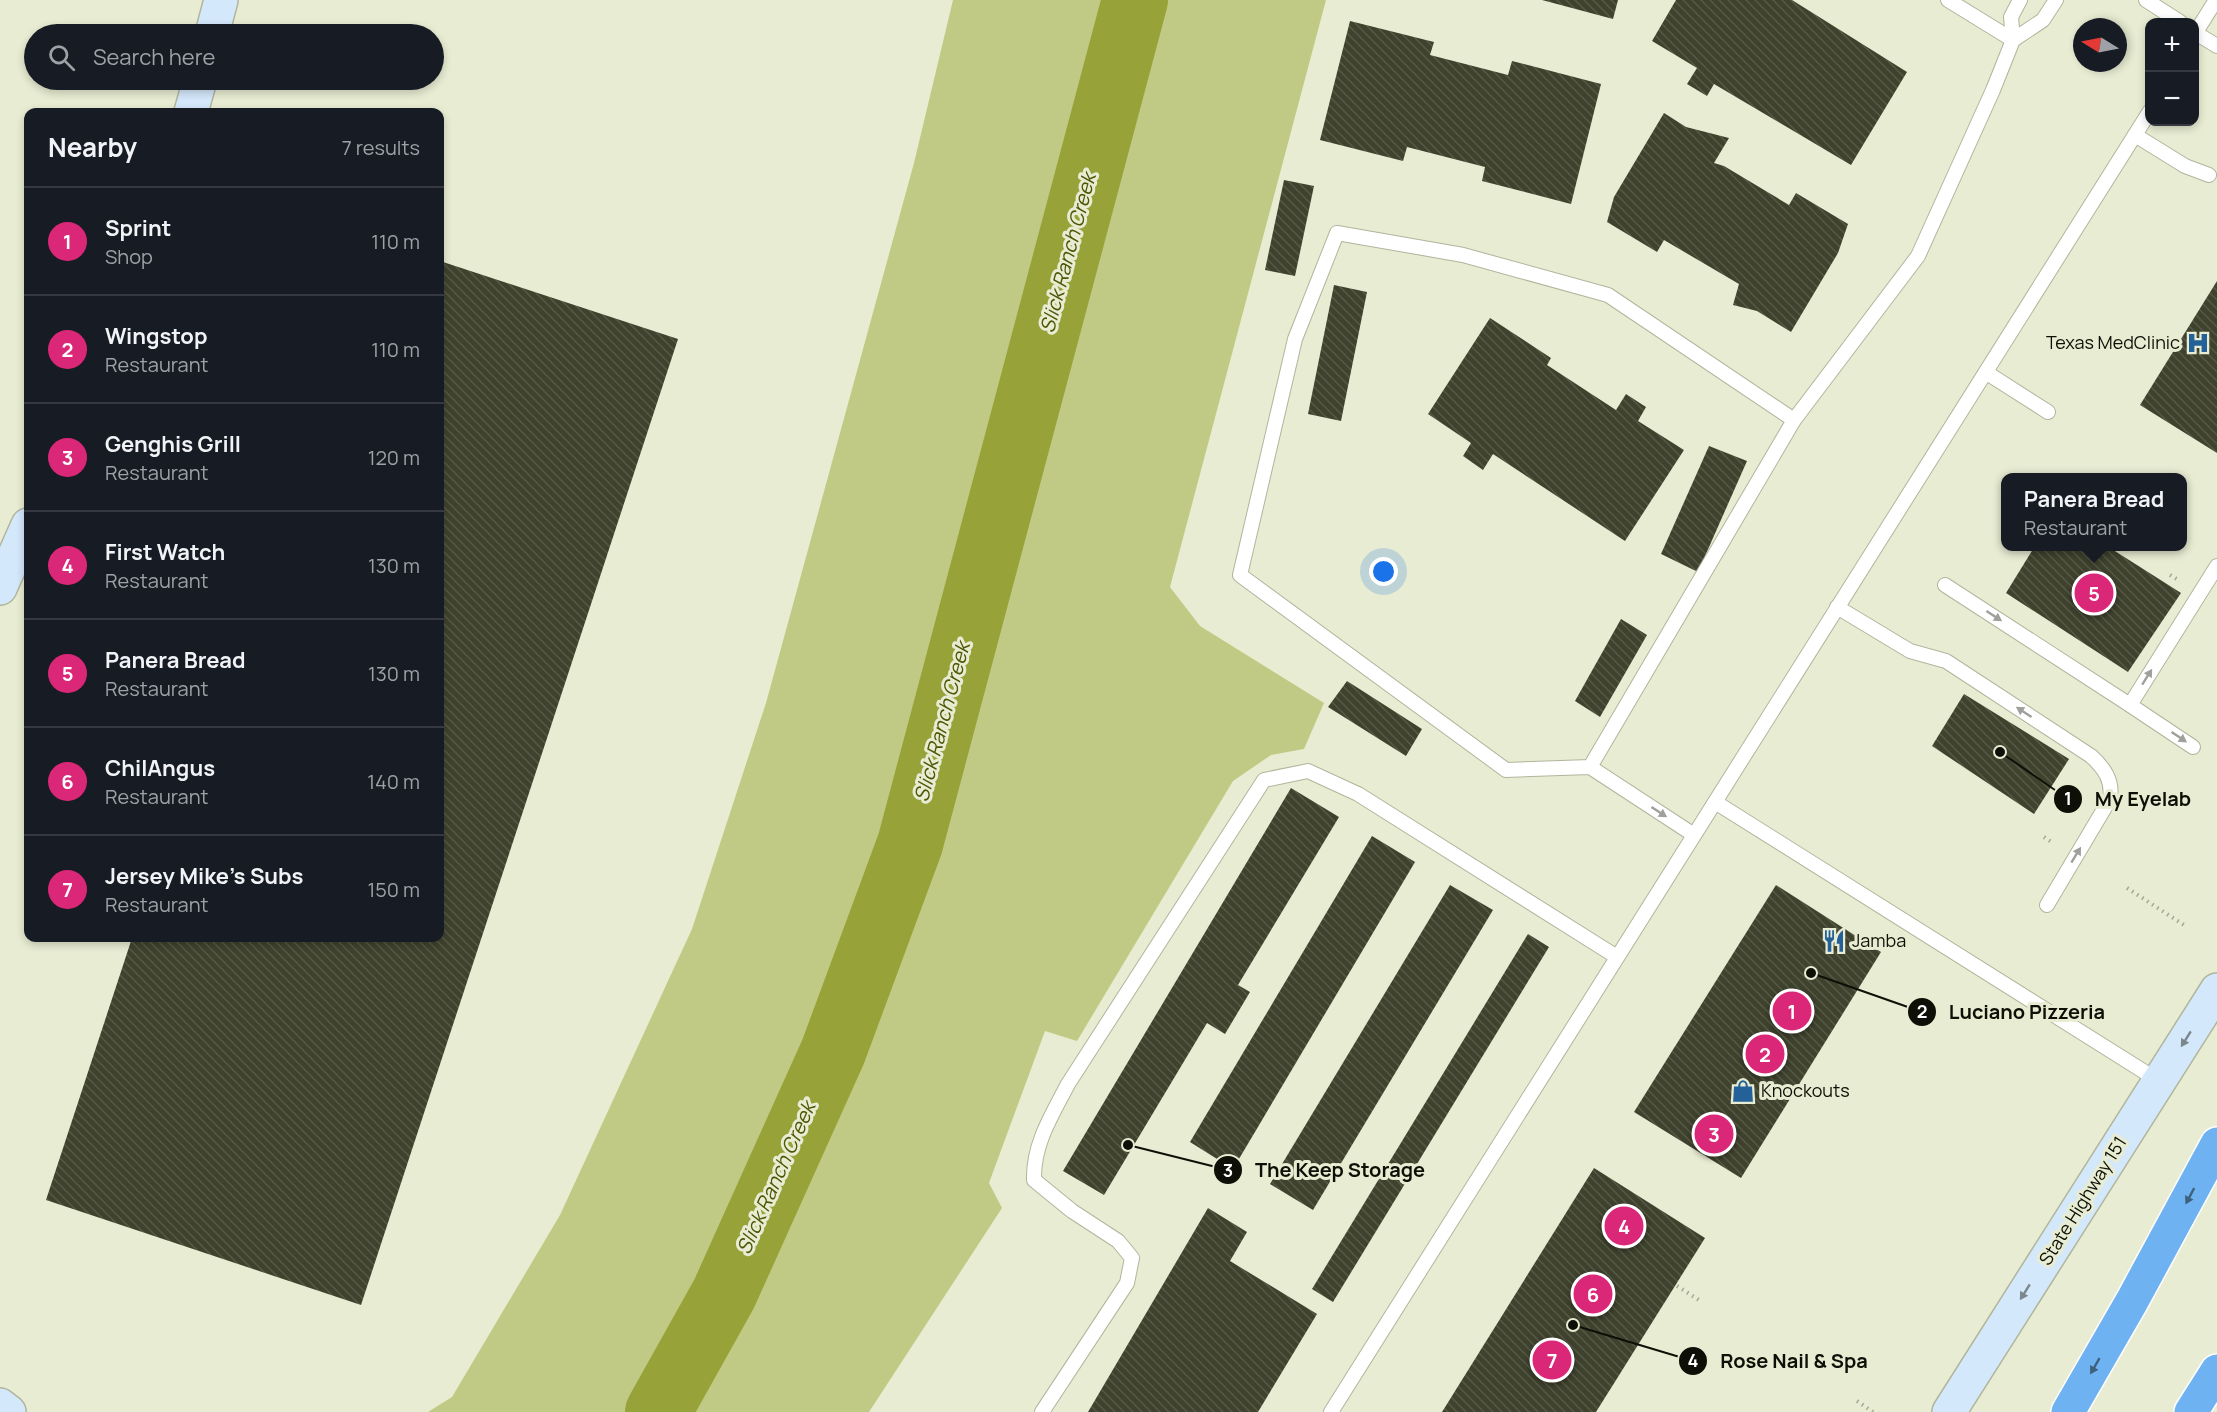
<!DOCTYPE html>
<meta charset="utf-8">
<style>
body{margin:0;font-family:Manrope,sans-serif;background:#20242c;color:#f1f3f6}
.controls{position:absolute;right:18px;top:18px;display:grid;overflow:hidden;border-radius:12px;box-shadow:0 3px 9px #0003}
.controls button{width:54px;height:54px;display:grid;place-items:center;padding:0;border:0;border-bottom:2px solid #363941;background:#171b24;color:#f1f3f6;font:30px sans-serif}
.compass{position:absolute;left:2073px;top:18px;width:54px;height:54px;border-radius:50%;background:#171b24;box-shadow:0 3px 9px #0003;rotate:280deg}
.you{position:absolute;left:1384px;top:572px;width:21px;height:21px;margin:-15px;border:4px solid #fff;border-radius:50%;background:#1a73e8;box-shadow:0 0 0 9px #1a73e833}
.badge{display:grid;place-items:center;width:39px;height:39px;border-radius:50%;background:#db2777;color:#fff;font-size:20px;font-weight:700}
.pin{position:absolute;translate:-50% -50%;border:3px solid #fff;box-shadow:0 2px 6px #0006}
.popup{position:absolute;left:2001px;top:473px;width:186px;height:78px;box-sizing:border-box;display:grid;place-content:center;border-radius:12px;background:#171b24;filter:drop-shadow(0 2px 4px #0005);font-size:20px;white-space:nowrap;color:#9ea1a6}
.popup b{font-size:22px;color:#f1f3f6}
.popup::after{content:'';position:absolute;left:50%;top:100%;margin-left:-12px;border:12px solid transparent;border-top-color:#171b24}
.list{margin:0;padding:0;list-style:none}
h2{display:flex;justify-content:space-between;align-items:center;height:78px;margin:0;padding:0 24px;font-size:26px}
h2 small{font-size:20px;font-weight:400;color:#9ea1a6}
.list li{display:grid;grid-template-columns:39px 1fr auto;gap:18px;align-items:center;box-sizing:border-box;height:108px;padding:0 24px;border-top:2px solid #363941}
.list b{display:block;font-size:22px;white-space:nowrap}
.list p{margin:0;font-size:20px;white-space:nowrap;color:#9ea1a6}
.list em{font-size:20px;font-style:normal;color:#9ea1a6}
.icon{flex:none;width:33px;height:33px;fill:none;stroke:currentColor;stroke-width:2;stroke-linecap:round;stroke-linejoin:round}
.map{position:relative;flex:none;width:2217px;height:1412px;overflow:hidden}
.search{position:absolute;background:#171b24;box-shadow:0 3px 9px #0003;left:24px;top:24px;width:420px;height:66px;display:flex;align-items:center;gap:15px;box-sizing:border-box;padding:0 21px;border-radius:33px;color:#9ea1a6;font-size:22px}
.panel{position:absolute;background:#171b24;box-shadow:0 3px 9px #0003;left:24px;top:108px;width:420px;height:834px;border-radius:12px}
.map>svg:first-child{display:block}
.grass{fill:#c1ca85}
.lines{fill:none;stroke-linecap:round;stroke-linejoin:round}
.river{stroke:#97a239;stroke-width:66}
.building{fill:url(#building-back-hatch)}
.lane-casing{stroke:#b1b59c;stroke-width:16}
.secondary-casing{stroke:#b1b59c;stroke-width:36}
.highway-casing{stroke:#fff;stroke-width:36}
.path{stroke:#a4a893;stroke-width:4;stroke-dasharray:1.5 4.5;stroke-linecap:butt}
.lane{stroke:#fff;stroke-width:14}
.secondary{stroke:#d4e8fb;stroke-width:33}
.highway{stroke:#6fb2f2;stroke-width:33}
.oneway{fill:#9f9f9c}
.oneway2{fill:#7b878d}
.oneway3{fill:#3e617c}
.labels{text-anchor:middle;stroke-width:6;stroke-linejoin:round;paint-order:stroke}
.poi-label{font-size:18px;fill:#0e1007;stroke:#e8ecd2;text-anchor:start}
.street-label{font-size:18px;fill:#0e1007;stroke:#e8ecd2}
.water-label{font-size:20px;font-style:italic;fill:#4e5504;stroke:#e8ecd2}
.leader{fill:none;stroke:#0e1007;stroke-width:2}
.callout-dot{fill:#0e1007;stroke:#e8ecd2;stroke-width:2}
.mark-label{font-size:18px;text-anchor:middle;font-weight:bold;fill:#fff}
.callout-label{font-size:20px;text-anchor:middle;font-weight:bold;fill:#0e1007;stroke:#e8ecd2;stroke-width:6;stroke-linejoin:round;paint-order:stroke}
</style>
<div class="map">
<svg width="2217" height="1412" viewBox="0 0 2217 1412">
<defs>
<pattern id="building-back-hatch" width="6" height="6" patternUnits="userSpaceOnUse" patternTransform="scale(1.5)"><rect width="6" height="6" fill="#3f422d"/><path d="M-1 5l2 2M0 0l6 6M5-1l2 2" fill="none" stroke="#575948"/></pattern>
</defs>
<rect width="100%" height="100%" fill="#e8ecd2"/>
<path class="grass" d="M953,0H1326L1170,587L1200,626L1324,703L1304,749L1271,755L1233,781L1077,1041L1045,1031L989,1183L1002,1208L869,1412H428L452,1397L560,1215L692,929L766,703L914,163Z"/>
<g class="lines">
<path class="river" d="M658,1412L724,1294L833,1052L910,844L1135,0"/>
</g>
<g class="building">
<path d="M1542,0H1618L1613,19Z"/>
<path d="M1676,0H1792L1907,72L1851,165L1714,84L1707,96L1687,84L1697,68L1652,41Z"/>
<path d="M1350,21L1434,42L1430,55L1508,75L1512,61L1601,84L1571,204L1482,181L1485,167L1407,147L1403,161L1320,140Z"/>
<path d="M1664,113L1686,127L1729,138L1714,163L1724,166L1789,205L1796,193L1848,224L1838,253L1791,332L1757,311L1733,305L1739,284L1664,240L1657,252L1607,222L1614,197Z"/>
<path d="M1284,180L1314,186L1295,276L1265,270Z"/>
<path d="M440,261L678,339L361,1305L46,1200L132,938H440Z"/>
<path d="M2217,281V453L2140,405Z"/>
<path d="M1334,285L1367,292L1341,421L1308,414Z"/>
<path d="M1490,318L1551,358L1547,365L1616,410L1626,394L1646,407L1638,421L1684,450L1625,541L1493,454L1483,470L1463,456L1471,443L1428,414Z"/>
<path d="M1709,446L1747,461L1698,572L1661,554Z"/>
<path d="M2035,546H2107L2181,593L2128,672L2006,593Z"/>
<path d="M1621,619L1647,635L1600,717L1575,701Z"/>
<path d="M1347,681L1422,729L1406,756L1328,707Z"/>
<path d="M1964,694L2069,759L2034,814L1932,746Z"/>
<path d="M1291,788L1339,817L1238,985L1250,992L1225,1034L1207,1023L1104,1195L1063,1171Z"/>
<path d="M1372,836L1415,862L1233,1169L1190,1142Z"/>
<path d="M1450,885L1493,910L1313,1210L1270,1184Z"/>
<path d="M1776,885L1881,952L1741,1178L1634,1112Z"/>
<path d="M1528,934L1549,947L1333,1302L1312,1289Z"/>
<path d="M1594,1168L1705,1238L1596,1412H1442Z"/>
<path d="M1208,1208L1247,1232L1230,1261L1317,1314L1258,1412H1088Z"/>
</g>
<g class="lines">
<g class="lane-casing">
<g id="lane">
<path d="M2020,0L2011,17L2013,40L2043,20L2056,0"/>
<path d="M2146,0L2180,22"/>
<path d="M2194,32L2217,46"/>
<path d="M2194,35L2216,0"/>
<path d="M2135,135L2185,166L2209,175"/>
<path d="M1987,373L2048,412"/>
<path d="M1794,420L1918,256L1993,90L2013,40L1948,0"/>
<path d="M1945,585L2130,705L2217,566"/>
<path d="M1837,607L1910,651L1946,661L2091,756C2104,768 2113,780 2110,799L2047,905"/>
<path d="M2130,705L2193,747"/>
<path d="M1590,767L1794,420L1608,295L1463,255L1337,233L1295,339L1240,575L1506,770L1590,767L1694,835"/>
<path d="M1715,802L2159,1081"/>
<path d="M1042,1412L1127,1283L1132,1258L1118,1241L1072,1211L1034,1180C1033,1144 1052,1115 1068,1084L1264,780L1308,771L1358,794L1617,957"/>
<path d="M1331,1412L2150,111"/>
</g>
</g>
<g class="secondary-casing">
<g id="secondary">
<path d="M212,34L221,0"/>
<path d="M191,112L200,80"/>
<path d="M0,588L28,525"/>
<path d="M0,1405L9,1412"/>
<path d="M1949,1412L2217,990"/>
</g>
</g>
<g class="highway-casing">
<g id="highway">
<path d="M2068,1412L2132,1301L2217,1144"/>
<path d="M2191,1412L2217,1371"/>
</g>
</g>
<g class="path">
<path d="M2170,575L2180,581"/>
<path d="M2044,837L2053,843"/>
<path d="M2127,888L2184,925"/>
<path d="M1677,1286L1702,1302"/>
<path d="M1857,1401L1873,1412"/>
</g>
<use href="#lane" class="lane"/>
<use href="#secondary" class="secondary"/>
<use href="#highway" class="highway"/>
</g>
<defs><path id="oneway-solid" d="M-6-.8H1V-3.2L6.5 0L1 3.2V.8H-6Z" transform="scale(1.5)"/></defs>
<g class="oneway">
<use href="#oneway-solid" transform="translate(1994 616) rotate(33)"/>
<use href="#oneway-solid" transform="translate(2147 677) rotate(-58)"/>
<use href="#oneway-solid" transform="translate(2024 712) rotate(-147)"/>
<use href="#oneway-solid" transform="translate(2179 737) rotate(34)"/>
<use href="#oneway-solid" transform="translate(1659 812) rotate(33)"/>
<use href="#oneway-solid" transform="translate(2076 855) rotate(-59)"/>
</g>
<g class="oneway2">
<use href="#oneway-solid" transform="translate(2186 1039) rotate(122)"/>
<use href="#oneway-solid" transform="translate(2025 1292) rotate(122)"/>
</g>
<g class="oneway3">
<use href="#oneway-solid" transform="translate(2190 1196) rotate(118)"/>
<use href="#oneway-solid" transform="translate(2095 1366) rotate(120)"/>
</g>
<defs>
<g id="hospital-bare" transform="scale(1.8)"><path d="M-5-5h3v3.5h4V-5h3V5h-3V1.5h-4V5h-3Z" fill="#246198" stroke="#e8ecd2" stroke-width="2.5" paint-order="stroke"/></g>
<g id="restaurant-bare" transform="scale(1.8)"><path d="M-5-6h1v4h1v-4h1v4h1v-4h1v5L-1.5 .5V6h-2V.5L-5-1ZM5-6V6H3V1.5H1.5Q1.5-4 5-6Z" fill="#246198" stroke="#e8ecd2" stroke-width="2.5" paint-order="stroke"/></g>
<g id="shop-bare" transform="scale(1.8)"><path d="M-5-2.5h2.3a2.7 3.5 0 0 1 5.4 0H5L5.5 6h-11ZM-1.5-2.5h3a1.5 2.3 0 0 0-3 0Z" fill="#246198" stroke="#e8ecd2" stroke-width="2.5" paint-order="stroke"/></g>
</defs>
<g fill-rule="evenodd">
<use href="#hospital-bare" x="2198" y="343"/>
<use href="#restaurant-bare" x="1834" y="941"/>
<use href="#shop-bare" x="1743" y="1091"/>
</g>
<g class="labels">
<g class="poi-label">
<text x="2180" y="349" text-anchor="end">Texas MedClinic</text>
<text x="1852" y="947">Jamba</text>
<text x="1761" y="1097">Knockouts</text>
</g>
<g class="street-label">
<text transform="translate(2083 1201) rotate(-58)" y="6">State Highway 151</text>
</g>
<g class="water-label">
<text transform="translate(1068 253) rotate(-75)" y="7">Slick Ranch Creek</text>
<text transform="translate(942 722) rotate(-75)" y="7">Slick Ranch Creek</text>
<text transform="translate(776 1178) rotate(-66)" y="7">Slick Ranch Creek</text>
</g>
</g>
<path class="leader" d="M2000 752L2068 799M1811 973L1922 1012M1128 1145L1228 1170M1573 1325L1693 1361"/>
<g class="callout-dot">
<circle cx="2000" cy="752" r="6"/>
<circle cx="1811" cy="973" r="6"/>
<circle cx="1128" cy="1145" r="6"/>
<circle cx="1573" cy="1325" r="6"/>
<circle cx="2068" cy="799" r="15"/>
<circle cx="1922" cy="1012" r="15"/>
<circle cx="1228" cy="1170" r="15"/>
<circle cx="1693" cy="1361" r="15"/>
</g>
<g class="mark-label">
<text x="2068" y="805">1</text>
<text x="1922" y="1018">2</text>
<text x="1228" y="1177">3</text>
<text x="1693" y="1367">4</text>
</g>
<g class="callout-label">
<text x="2143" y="806">My Eyelab</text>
<text x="2027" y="1019">Luciano Pizzeria</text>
<text x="1340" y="1177">The Keep Storage</text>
<text x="1794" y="1368">Rose Nail &amp; Spa</text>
</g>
</svg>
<div class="controls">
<button>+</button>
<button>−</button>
</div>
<svg class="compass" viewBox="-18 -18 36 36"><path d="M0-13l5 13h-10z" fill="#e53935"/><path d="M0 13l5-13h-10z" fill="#9ea1a6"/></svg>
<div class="you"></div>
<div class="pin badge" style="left:1792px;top:1011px">1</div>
<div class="pin badge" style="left:1765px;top:1054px">2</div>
<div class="pin badge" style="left:1714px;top:1134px">3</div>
<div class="pin badge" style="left:1624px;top:1226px">4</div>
<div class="pin badge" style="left:2094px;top:593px">5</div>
<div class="popup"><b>Panera Bread</b>Restaurant</div>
<div class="pin badge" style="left:1593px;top:1294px">6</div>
<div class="pin badge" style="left:1552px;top:1360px">7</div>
<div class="search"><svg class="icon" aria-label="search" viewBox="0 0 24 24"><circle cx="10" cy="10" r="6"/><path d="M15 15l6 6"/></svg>Search here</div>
<section class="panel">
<h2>Nearby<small>7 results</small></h2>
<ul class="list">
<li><span class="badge">1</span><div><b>Sprint</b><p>Shop</p></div><em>110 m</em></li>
<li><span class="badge">2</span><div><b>Wingstop</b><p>Restaurant</p></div><em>110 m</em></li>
<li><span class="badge">3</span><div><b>Genghis Grill</b><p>Restaurant</p></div><em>120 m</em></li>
<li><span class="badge">4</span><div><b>First Watch</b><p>Restaurant</p></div><em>130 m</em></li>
<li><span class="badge">5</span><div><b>Panera Bread</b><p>Restaurant</p></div><em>130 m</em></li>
<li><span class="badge">6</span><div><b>ChilAngus</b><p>Restaurant</p></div><em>140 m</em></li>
<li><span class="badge">7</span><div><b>Jersey Mike's Subs</b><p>Restaurant</p></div><em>150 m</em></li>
</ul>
</section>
</div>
